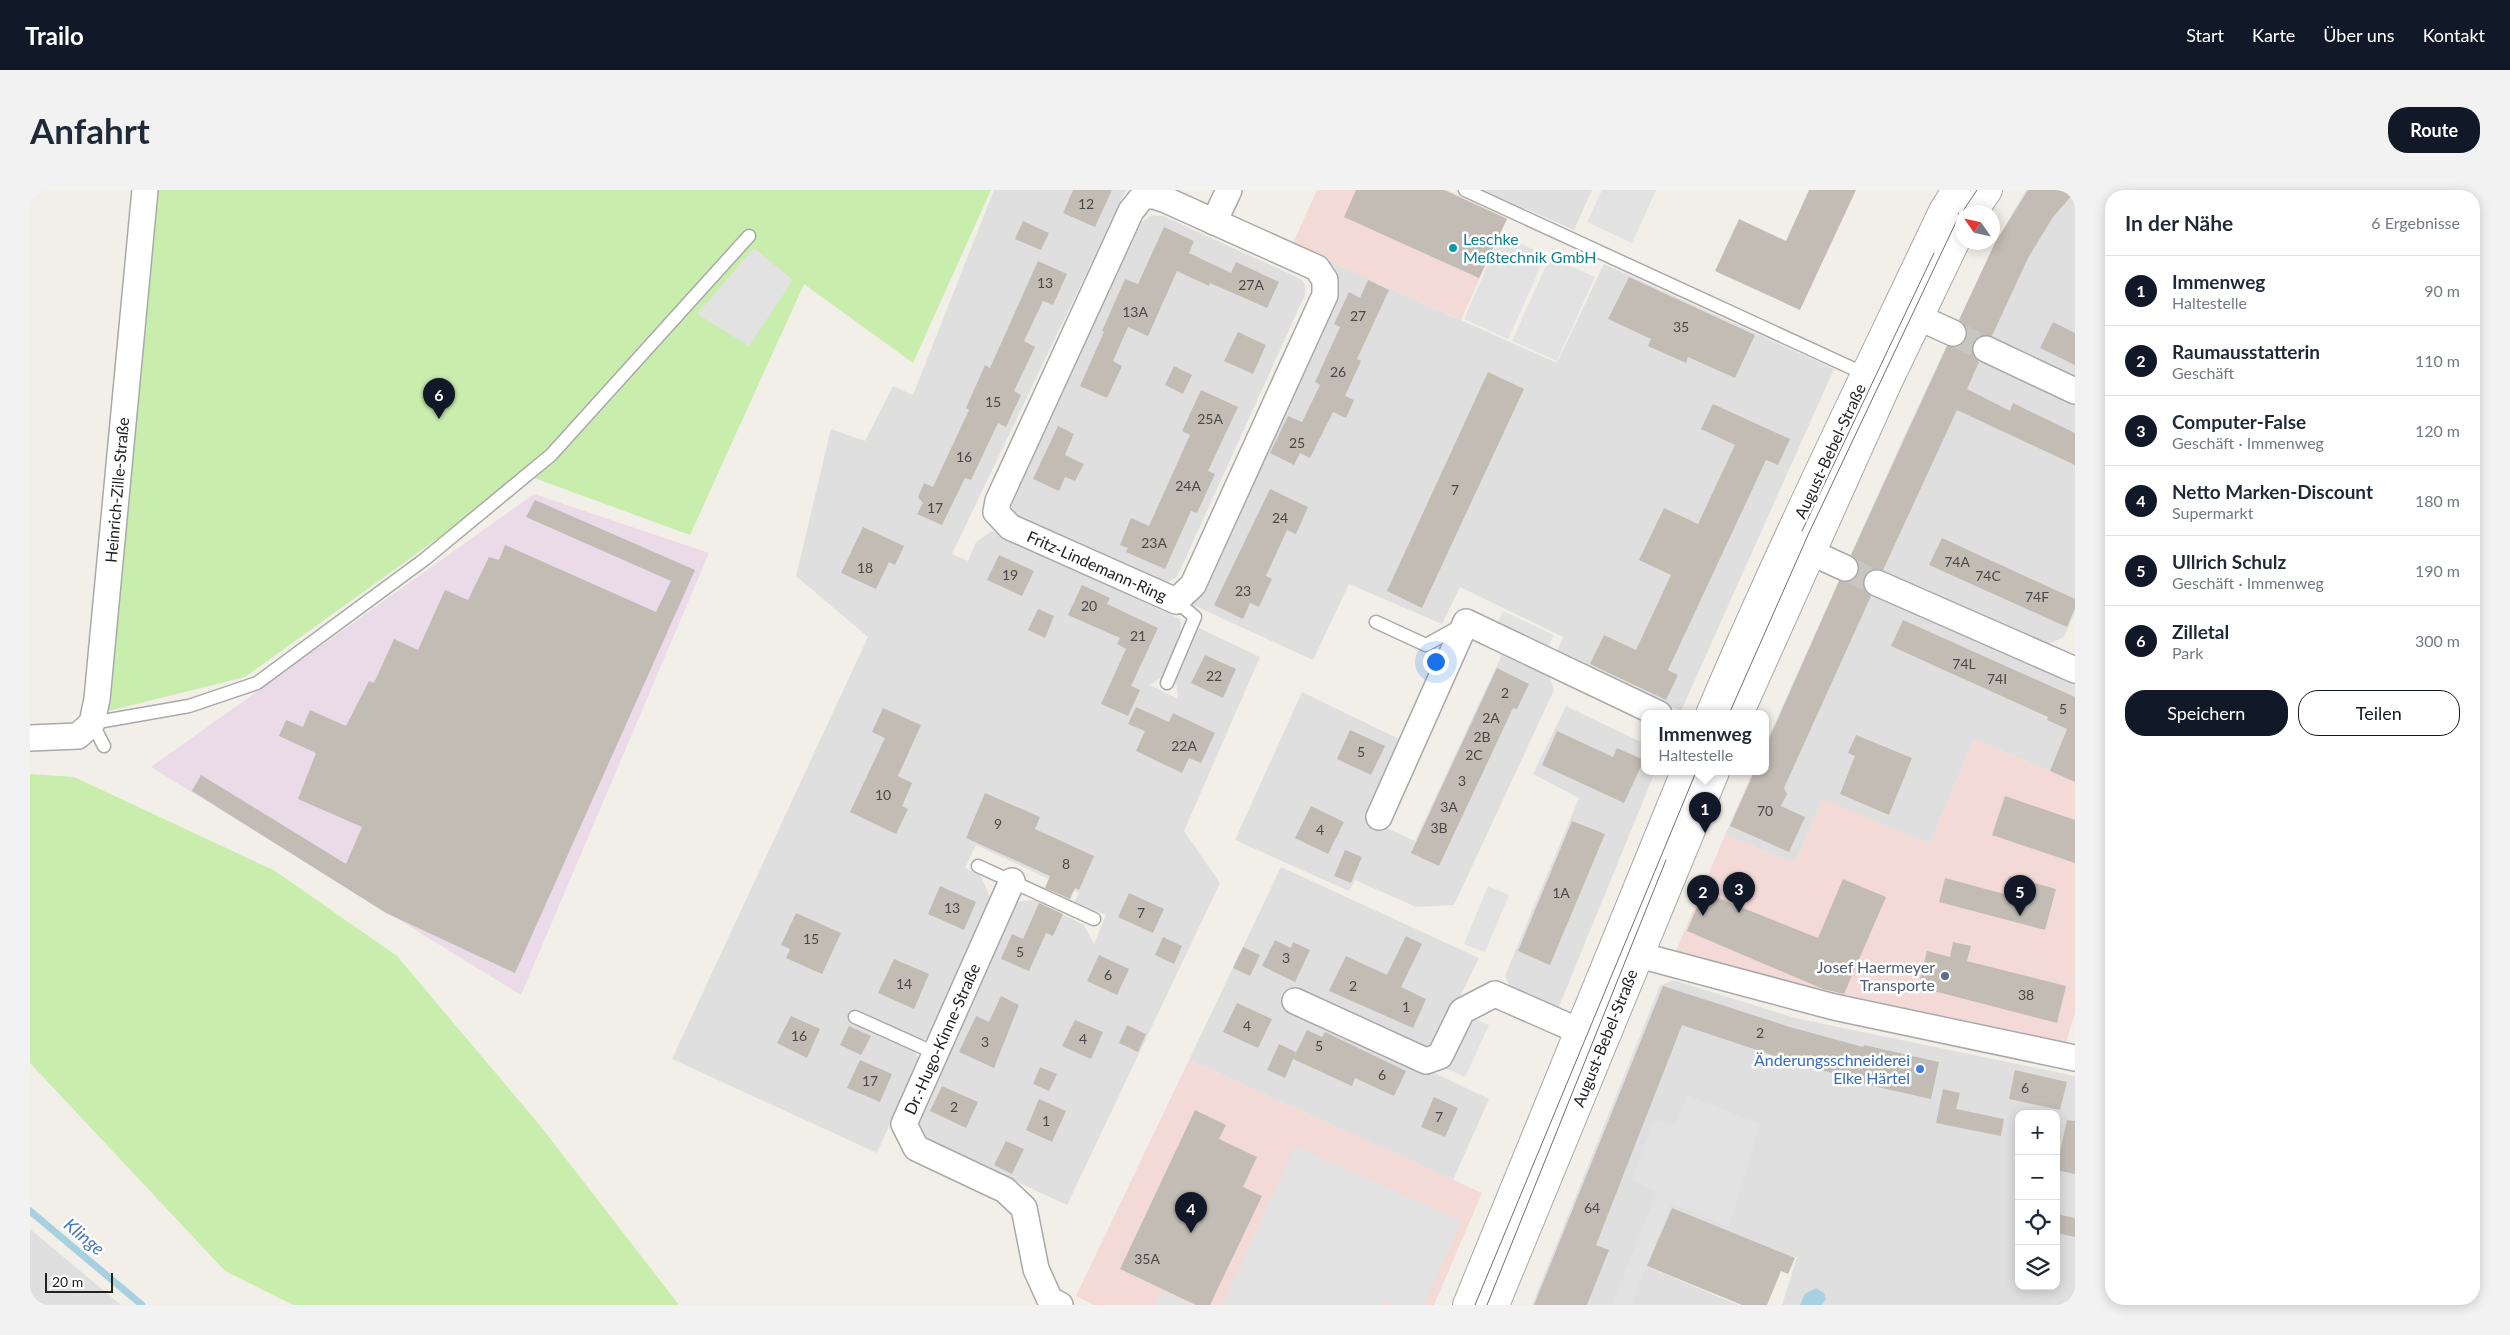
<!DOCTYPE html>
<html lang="de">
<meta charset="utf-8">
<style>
body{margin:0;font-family:Lato,sans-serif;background:#f2f2f3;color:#1f2937}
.controls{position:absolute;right:15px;bottom:15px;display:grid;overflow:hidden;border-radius:10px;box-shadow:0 2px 12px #0003}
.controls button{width:45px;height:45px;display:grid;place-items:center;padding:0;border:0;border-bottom:1px solid #e0e1e3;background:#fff;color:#1f2937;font:25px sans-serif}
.compass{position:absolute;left:1925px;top:15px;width:45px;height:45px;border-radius:50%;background:#fff;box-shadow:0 2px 12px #0003;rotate:304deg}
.scale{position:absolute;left:15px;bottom:12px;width:68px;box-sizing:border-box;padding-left:5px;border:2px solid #222;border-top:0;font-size:14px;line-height:18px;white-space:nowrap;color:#222;-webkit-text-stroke:4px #fff;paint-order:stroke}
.you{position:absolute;left:1405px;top:471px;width:18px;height:18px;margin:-12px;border:4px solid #fff;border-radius:50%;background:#1a73e8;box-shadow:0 0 0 8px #1a73e833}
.badge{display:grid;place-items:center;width:32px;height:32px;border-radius:50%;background:#111827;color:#fff;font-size:16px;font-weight:700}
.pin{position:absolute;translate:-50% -41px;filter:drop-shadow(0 1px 2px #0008)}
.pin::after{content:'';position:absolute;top:26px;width:18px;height:15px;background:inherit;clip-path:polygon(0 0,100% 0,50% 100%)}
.popup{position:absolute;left:1611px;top:520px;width:128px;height:65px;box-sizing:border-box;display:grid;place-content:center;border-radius:10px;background:#fff;filter:drop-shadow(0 1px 4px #0005);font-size:16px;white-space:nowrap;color:#747a83}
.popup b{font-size:19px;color:#1f2937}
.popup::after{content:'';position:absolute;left:50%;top:100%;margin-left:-10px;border:10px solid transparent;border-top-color:#fff}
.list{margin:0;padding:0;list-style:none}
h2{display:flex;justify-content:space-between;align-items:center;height:65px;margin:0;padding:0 20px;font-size:21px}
h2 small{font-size:16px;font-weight:400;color:#747a83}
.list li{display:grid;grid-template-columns:32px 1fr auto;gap:15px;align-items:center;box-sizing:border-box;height:70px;padding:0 20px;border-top:1px solid #e0e1e3}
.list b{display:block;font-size:19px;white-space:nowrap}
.list p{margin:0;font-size:16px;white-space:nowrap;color:#747a83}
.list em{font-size:16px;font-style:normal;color:#747a83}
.actions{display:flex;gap:10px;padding:15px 20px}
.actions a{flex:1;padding:11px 0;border:1px solid #111827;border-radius:20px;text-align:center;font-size:18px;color:#111827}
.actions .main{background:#111827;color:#fff}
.icon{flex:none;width:28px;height:28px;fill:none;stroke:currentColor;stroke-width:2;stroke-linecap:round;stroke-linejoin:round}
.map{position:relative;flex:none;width:2045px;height:1115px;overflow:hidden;border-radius:20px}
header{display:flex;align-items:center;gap:30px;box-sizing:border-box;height:70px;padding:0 25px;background:#111827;color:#fff}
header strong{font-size:24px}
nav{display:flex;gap:28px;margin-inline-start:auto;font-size:18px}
.intro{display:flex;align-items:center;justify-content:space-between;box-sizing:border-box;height:120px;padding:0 30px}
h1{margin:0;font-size:35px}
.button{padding:12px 22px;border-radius:20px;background:#111827;color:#fff;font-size:18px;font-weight:700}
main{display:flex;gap:30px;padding:0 30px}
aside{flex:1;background:#fff;border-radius:20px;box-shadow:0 2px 12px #0003}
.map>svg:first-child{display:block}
.residential{fill:#e0dfdf;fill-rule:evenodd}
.commercial{fill:#f3dad7}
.industrial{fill:#ebdae7}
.grass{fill:#c8edad}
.parking{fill:#e2e2e2}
.water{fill:#a7d0e1}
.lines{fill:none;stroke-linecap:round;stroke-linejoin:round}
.stream{stroke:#a7d0e1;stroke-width:7}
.building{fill:#c3bcb4}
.minor-tunnel{stroke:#c8c6c0;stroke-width:25;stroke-dasharray:25 12;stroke-linecap:butt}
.service-casing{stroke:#a9a9a9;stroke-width:15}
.minor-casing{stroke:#a9a9a9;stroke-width:28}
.tertiary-casing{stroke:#a9a9a9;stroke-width:30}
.service{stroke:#fff;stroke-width:12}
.minor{stroke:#fff;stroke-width:25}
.tertiary{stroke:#fff;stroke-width:28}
.tram{stroke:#707070;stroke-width:1}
.culture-dot{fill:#0f9aa8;stroke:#fff;stroke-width:2}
.service-dot{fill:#5c6f8a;stroke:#fff;stroke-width:2}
.shop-dot{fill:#3f7fe0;stroke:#fff;stroke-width:2}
.labels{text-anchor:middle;stroke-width:5;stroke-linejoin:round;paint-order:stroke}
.number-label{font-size:14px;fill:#4a4846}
.culture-label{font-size:16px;fill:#0d838f;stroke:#fff;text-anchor:start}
.street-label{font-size:16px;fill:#222;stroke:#fff}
.service-label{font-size:16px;fill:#4e5e75;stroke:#fff;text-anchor:end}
.shop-label{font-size:16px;fill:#366cbe;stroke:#fff;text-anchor:end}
.water-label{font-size:18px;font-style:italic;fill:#4978b6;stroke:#fff}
</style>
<header>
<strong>Trailo</strong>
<nav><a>Start</a><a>Karte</a><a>Über uns</a><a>Kontakt</a></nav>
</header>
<div class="intro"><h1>Anfahrt</h1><a class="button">Route</a></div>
<main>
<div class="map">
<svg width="2045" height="1115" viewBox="0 0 2045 1115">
<rect width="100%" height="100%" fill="#f2efe8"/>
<g class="residential">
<path d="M964,0H1096L922,364L938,371L946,352L962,341L1150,429L1151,442L1132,487L1120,495L1148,509L1146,491L1169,438L1230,467L1154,641L1190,693L1037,1015L898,951L887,929L987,712L1005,710L1054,735L1064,754L1076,725L1044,712L1049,703L946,655L935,678L950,684L960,707L897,849H889L826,819L819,831L884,861L889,868L847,963L642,869L838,447L766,386L801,239L835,251L863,196L883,205Z"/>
<path d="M1453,0H1562L1544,40Z"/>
<path d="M1996,0H2045V187L1992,161L1981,183L2045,213V422L2034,447L2016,455L1875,416L2045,494V592L1944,549L1900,654L1793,610L1765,673L1695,645L1723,582H1735V555L1878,238L1965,53Z"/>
<path d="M1122,25L1133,26L1271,89L1275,95V105L1147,387L1139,392L1128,393L988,327L982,317V307L1111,33Z"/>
<path d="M1299,71L1527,173L1574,74L1804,179L1651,521L1527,462L1533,447L1430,397L1412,434L1319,394L1283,470L1161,414L1308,102Z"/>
<path d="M1474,460L1517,480L1524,500L1424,715L1386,717L1325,690L1319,701L1205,650L1272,502L1373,551L1336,629L1385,651Z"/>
<path d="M1536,516L1615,554V582H1625L1528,819L1481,799L1475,786L1549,608L1503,584Z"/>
<path d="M1251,677L1449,768L1407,854L1394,863L1258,813L1459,909L1423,990L1159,870Z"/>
<path d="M1643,790L1765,828L2045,886V1115H1752L1767,1067L1616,1076L1708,1115H1502L1630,796ZM1989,924H2026V1096H1989Z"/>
<path d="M0,1039L91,1115H0Z"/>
</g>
<g class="commercial">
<path d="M1287,0H1417L1477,28L1431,130L1262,55Z"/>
<path d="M1944,549L2045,592V823L2036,853L1814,805L1811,812L1646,761L1695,645L1765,673L1793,609L1900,654Z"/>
<path d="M1159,870L1452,1003L1404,1115H1064L1046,1106Z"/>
</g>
<path class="industrial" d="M504,304L679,363L491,805L121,577Z"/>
<g class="grass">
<path d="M129,0H961L883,173L774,94L660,345L496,285L215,487L74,522Z"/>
<path d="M0,584L44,587L245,681L367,766L512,938L649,1115H263L195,1081L0,873Z"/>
</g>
<g class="parking">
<path d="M1572,0H1626L1602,53L1557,32Z"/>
<path d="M1471,45L1516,65L1478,149L1434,129Z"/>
<path d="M724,58L763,90L719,156L667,124Z"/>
<path d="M1520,67L1565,87L1527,171L1482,151Z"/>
<path d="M1473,421L1524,445L1518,458L1467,434Z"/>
<path d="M1458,696L1479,705L1455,762L1434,754Z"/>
<path d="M1439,826L1459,835L1435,887L1415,878Z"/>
<path d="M1657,905L1730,934L1699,1037L1641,1014L1601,1115H1582L1627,1002L1601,990L1624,931L1645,936Z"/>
<path d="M1265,956L1431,1031L1394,1115H1362L1353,1111L1351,1115H1192Z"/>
<path d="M1132,1101L1162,1115H1125Z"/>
</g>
<path class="water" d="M1786,1098L1794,1103L1796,1109L1792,1115H1770L1775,1104Z"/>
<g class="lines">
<path class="stream" d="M0,1021L112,1115"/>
</g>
<g class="building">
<path d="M1043,0H1082L1065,37L1033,23Z"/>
<path d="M1326,0H1414L1477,29L1449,88L1314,27Z"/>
<path d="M1779,0H1826L1770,120L1685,81L1709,29L1756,51Z"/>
<path d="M1998,0H2045V2L2023,27L1998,68L1962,146L1948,147L1943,152L1942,161L1949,172L1937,199L1980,221L1983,213L2045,243V275L1927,220L1853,380L1845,379L1834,387L1833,395L1836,402L1841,406L1754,598L1757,604L1751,616L1775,627L1759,662L1700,636L1724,582H1735V558L1809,391L1823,390L1828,384L1827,370L1821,365L1917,156L1925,157L1936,149L1937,141L1929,130L1965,53Z"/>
<path d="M993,31L1019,43L1011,60L985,49Z"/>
<path d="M1134,37L1164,51L1159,63L1201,83L1206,72L1249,92L1237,118L1180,93L1179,96L1147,81L1118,146L1098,137L1083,171L1092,176L1077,208L1050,196L1074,142L1072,141L1095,89L1108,94Z"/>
<path d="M1008,71L1037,84L1023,115L1013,111L994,151L1005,157L984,201L991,205L976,237L968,233L941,290L935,288L912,335L887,324L893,313L888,307L894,293L903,297L939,220L936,218L955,175L960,178Z"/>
<path d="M1599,87L1725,145L1705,188L1658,167L1656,173L1618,156L1621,149L1578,129Z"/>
<path d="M1338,90L1359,100L1327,169L1331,171L1315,206L1324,210L1316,228L1303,222L1280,268L1270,263L1264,275L1240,263L1258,226L1272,232L1290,195L1285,192L1310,137L1304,134L1319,102L1330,108Z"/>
<path d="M2023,132L2045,143V175L2010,158Z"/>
<path d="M1208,142L1236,155L1223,184L1194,171Z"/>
<path d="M1144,176L1162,185L1153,204L1135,195Z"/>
<path d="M1458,182L1494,199L1392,418L1357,401Z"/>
<path d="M1171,200L1208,217L1178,281L1185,284L1167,323L1161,321L1135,379L1096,362L1098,358L1090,355L1101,328L1119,336L1160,245L1152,241Z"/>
<path d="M1683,214L1760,249L1748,275L1736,270L1638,480L1648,485L1636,510L1560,474L1574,445L1606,460L1641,385L1609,370L1634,318L1668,334L1705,255L1671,239Z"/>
<path d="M1028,236L1044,244L1035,265L1054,274L1045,291L1035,287L1029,301L1003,289Z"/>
<path d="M1240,299L1278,317L1266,344L1257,340L1236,386L1242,389L1229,417L1220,413L1213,429L1184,415Z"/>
<path d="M505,310L665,380L485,783L356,723L162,601L171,585L316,674L332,637L268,609L286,563L249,546L256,530L273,537L280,520L316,536L339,491L344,493L364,449L388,460L415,400L438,410L459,367L469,370L475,355L626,422L641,391L496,327Z"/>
<path d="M833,337L874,356L865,375L859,372L846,399L811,383Z"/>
<path d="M1912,348L2045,409V418L2037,437L1899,375Z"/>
<path d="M969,365L1004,381L992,406L957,390Z"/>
<path d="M1052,395L1080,408L1077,414L1128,438L1101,496L1110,500L1098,526L1071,514L1096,459L1087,454L1090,448L1038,425Z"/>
<path d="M1008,419L1024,426L1015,448L998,440Z"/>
<path d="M1873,430L2045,507V592L2020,581L2037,539L2017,530L2018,527L1861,456Z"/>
<path d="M1175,465L1206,479L1193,508L1161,493Z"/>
<path d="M1467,478L1499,494L1487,519L1483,518L1409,676L1381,663Z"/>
<path d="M1106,517L1139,532L1143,523L1185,543L1171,573L1159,568L1152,583L1106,561L1115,541L1098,534Z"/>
<path d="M853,518L891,535L868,586L882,593L872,616L878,619L866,644L820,622L855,548L842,542Z"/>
<path d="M1320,540L1355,556L1341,585L1307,569Z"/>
<path d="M1527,541L1583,567L1587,558L1614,570L1594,613L1512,575Z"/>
<path d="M1826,545L1882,568L1859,625L1810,604L1825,566L1818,563Z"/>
<path d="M955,603L1010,627L1005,639L1064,666L1049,700L1045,698L1040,709L1015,698L1020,686L936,648Z"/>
<path d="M1975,606L2045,630V673L1962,645Z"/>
<path d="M1281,616L1314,632L1298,664L1265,648Z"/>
<path d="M1542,631L1575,644L1520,775L1488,761Z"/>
<path d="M1315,660L1332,667L1321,693L1304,686Z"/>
<path d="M1979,686L2026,699L2015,740L1909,712L1915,688L1974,704Z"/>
<path d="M1813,689L1856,707L1814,804L1793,799L1657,741L1673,702L1788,748Z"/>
<path d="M910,696L946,712L934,740L898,724Z"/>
<path d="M1099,703L1134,719L1123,743L1088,727Z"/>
<path d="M1009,713L1033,724L1023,746L1016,743L999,781L971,769L982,744L993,749Z"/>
<path d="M766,723L811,743L792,784L756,768L760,759L751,755Z"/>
<path d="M1376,746L1392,754L1371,797L1396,809L1383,838L1299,801L1316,766L1357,785Z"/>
<path d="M1133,747L1152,756L1144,774L1125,765Z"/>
<path d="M1245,750L1261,758L1263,752L1280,760L1265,792L1232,776Z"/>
<path d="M1923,752L1941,756L1937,771L2036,796L2027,833L1888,797L1897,761L1920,767Z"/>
<path d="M1213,757L1230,765L1220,786L1203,778Z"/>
<path d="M1069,765L1099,779L1087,805L1057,791Z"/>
<path d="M864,769L899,784L884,819L848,803Z"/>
<path d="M1633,796L1760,837L1833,857L1834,855L1909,872L1901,909L1825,892L1826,889L1772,875L1652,835L1566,1055L1579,1060L1557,1115H1504Z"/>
<path d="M971,806L989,815L964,878L929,862L946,826L959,832Z"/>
<path d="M1207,813L1242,829L1228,858L1193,842Z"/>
<path d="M761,826L790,839L777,868L747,853Z"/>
<path d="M1045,830L1073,842L1061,869L1032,856Z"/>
<path d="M1097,835L1116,844L1108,862L1089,853Z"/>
<path d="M819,836L841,846L831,865L810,855Z"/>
<path d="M1277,840L1292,847L1295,842L1376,881L1364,906L1325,888L1322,896L1263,869Z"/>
<path d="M1249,854L1266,862L1255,888L1237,880Z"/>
<path d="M830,870L862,884L850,912L817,898Z"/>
<path d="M1010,877L1027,884L1019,901L1003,894Z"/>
<path d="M1985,880L2037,892L2030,920L1979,909Z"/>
<path d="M912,896L948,912L936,938L900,921Z"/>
<path d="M1913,899L1930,903L1926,919L1974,929L1971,946L1906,933Z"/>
<path d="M1404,907L1428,918L1415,947L1391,937Z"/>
<path d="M1009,909L1036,921L1022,952L996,940Z"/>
<path d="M1165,920L1196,935L1189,949L1227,967L1213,997L1232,1006L1180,1115H1166L1090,1079Z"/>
<path d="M2037,930L2045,931V984L2026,980Z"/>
<path d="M976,951L994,959L982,984L964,975Z"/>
<path d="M1642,1018L1765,1068L1758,1084L1751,1081L1737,1115H1712L1617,1076Z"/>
<path d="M2026,1024L2045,1028V1047L2026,1043Z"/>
</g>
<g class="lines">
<g class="minor-tunnel">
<path d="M1923,143L1956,159"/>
<path d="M1815,378L1847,393"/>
</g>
<g class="service-casing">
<g id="service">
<path d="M1435,0L1837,185"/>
<path d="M1346,432L1396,455L1432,435"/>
<path d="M1137,493L1165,427L1146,411"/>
<path d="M74,556L62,533L159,516L227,493L395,369L521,265L719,46"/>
<path d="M948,676L1064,729"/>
<path d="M825,827L905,863"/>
</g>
</g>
<g class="minor-casing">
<g id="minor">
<path d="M1113,6H1124L1136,10L1287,78L1295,90V105L1163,395L1146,411L980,337L966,322L968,311L1101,21Z"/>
<path d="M1184,32L1199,0"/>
<path d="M1870,119L1923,143"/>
<path d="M1956,159L2045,201"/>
<path d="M1763,354L1815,378"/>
<path d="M1847,393L2045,480"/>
<path d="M0,548L48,546L62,533L67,509L115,0"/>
<path d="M1349,627L1436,432L1629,524"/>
<path d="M982,691L874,934L886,958L975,1000L994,1018L1006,1079L1020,1110L1030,1115"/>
<path d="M1609,765L1804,817L2045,868"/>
<path d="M1265,811L1396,871L1410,866L1432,821L1465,804L1549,841"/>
</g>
</g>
<g class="tertiary-casing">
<g id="tertiary">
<path d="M1943,22L1958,0"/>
<path d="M1680,524C1752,354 1834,188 1913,21L1926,0"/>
<path d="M1709,524L1857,194L1932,38"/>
<path d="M1437,1115L1655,582"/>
<path d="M1465,1115L1685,582"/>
</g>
</g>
<use href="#service" class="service"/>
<use href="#minor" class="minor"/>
<use href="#tertiary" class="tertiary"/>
<g class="tram">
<path d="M1772,341L1904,63"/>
<path d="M1699,524L1778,345L1927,30L1947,0"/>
<path d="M1445,1115L1666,582"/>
<path d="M1457,1115L1636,670"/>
</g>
</g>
<circle class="culture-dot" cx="1423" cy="58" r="5"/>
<circle class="service-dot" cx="1915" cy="786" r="5"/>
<circle class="shop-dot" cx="1890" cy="879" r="5"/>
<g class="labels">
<g class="number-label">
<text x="1056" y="19">12</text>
<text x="1015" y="98">13</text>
<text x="1221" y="100">27A</text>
<text x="1105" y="127">13A</text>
<text x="1328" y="131">27</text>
<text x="1651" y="142">35</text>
<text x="1308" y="187">26</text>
<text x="963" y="217">15</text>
<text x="1180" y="234">25A</text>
<text x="1267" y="258">25</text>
<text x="934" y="272">16</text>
<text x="1158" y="301">24A</text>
<text x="1425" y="305">7</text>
<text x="905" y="323">17</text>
<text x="1250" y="333">24</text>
<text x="1124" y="358">23A</text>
<text x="1927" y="377">74A</text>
<text x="835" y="383">18</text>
<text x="980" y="390">19</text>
<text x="1958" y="391">74C</text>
<text x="1213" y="406">23</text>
<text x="2007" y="412">74F</text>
<text x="1059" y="421">20</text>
<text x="1108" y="451">21</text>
<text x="1934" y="479">74L</text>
<text x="1184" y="491">22</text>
<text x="1967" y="494">74I</text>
<text x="1475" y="508">2</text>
<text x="2033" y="524">5</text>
<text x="1461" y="533">2A</text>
<text x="1452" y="552">2B</text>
<text x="1154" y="561">22A</text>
<text x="1331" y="567">5</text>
<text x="1444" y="570">2C</text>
<text x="1432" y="596">3</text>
<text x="853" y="610">10</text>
<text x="1419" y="622">3A</text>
<text x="1735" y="626">70</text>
<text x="968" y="639">9</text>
<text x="1409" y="643">3B</text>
<text x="1290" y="645">4</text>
<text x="1036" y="679">8</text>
<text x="1531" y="708">1A</text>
<text x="922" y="723">13</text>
<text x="1111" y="728">7</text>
<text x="781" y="754">15</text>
<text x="990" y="767">5</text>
<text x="1256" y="773">3</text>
<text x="1078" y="790">6</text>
<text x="874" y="799">14</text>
<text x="1323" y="801">2</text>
<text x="1996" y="810">38</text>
<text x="1376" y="822">1</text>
<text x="1217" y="841">4</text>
<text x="1730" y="848">2</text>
<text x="769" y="851">16</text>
<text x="1053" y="854">4</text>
<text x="955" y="857">3</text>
<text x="1289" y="861">5</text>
<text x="1352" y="890">6</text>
<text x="840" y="896">17</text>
<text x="1995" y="903">6</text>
<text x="924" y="922">2</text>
<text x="1409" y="932">7</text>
<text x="1016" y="936">1</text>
<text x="1562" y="1023">64</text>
<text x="1117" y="1074">35A</text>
</g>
<g class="culture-label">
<text x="1433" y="55">Leschke<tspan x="1433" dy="18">Meßtechnik GmbH</tspan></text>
</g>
<g class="street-label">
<text transform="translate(1800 261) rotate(-65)" y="6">August-Bebel-Straße</text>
<text transform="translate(87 300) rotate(-85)" y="6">Heinrich-Zille-Straße</text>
<text transform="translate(1067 376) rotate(24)" y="6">Fritz-Lindemann-Ring</text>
<text transform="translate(1575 848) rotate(-68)" y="6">August-Bebel-Straße</text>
<text transform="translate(912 849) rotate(-66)" y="6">Dr.-Hugo-Kinne-Straße</text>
</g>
<g class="service-label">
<text x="1905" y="783">Josef Haermeyer<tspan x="1905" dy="18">Transporte</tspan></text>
</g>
<g class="shop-label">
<text x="1880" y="876">Änderungsschneiderei<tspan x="1880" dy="18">Elke Härtel</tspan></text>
</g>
<g class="water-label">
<text transform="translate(54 1047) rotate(40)" y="6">Klinge</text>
</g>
</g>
</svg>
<div class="controls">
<button>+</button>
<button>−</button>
<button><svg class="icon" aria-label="locate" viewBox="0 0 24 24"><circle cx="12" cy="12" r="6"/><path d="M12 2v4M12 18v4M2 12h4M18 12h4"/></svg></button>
<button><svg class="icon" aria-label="layers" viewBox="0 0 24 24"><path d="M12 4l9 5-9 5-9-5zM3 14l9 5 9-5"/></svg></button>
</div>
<svg class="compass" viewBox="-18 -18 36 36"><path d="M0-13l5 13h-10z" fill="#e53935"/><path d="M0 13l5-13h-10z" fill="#747a83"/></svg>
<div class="scale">20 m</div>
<div class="you"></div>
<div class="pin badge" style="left:1675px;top:643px">1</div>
<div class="popup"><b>Immenweg</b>Haltestelle</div>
<div class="pin badge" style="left:1673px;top:726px">2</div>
<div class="pin badge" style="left:1709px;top:723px">3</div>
<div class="pin badge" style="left:1161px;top:1043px">4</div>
<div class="pin badge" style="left:1990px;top:726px">5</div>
<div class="pin badge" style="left:409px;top:229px">6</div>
</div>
<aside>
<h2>In der Nähe<small>6 Ergebnisse</small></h2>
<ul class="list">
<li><span class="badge">1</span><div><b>Immenweg</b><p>Haltestelle</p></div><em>90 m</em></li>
<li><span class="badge">2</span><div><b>Raumausstatterin</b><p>Geschäft</p></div><em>110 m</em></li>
<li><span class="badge">3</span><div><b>Computer-False</b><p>Geschäft · Immenweg</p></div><em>120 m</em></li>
<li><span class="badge">4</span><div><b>Netto Marken-Discount</b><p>Supermarkt</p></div><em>180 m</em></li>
<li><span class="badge">5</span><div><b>Ullrich Schulz</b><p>Geschäft · Immenweg</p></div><em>190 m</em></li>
<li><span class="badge">6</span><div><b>Zilletal</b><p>Park</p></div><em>300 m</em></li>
</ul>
<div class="actions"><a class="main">Speichern</a><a>Teilen</a></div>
</aside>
</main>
